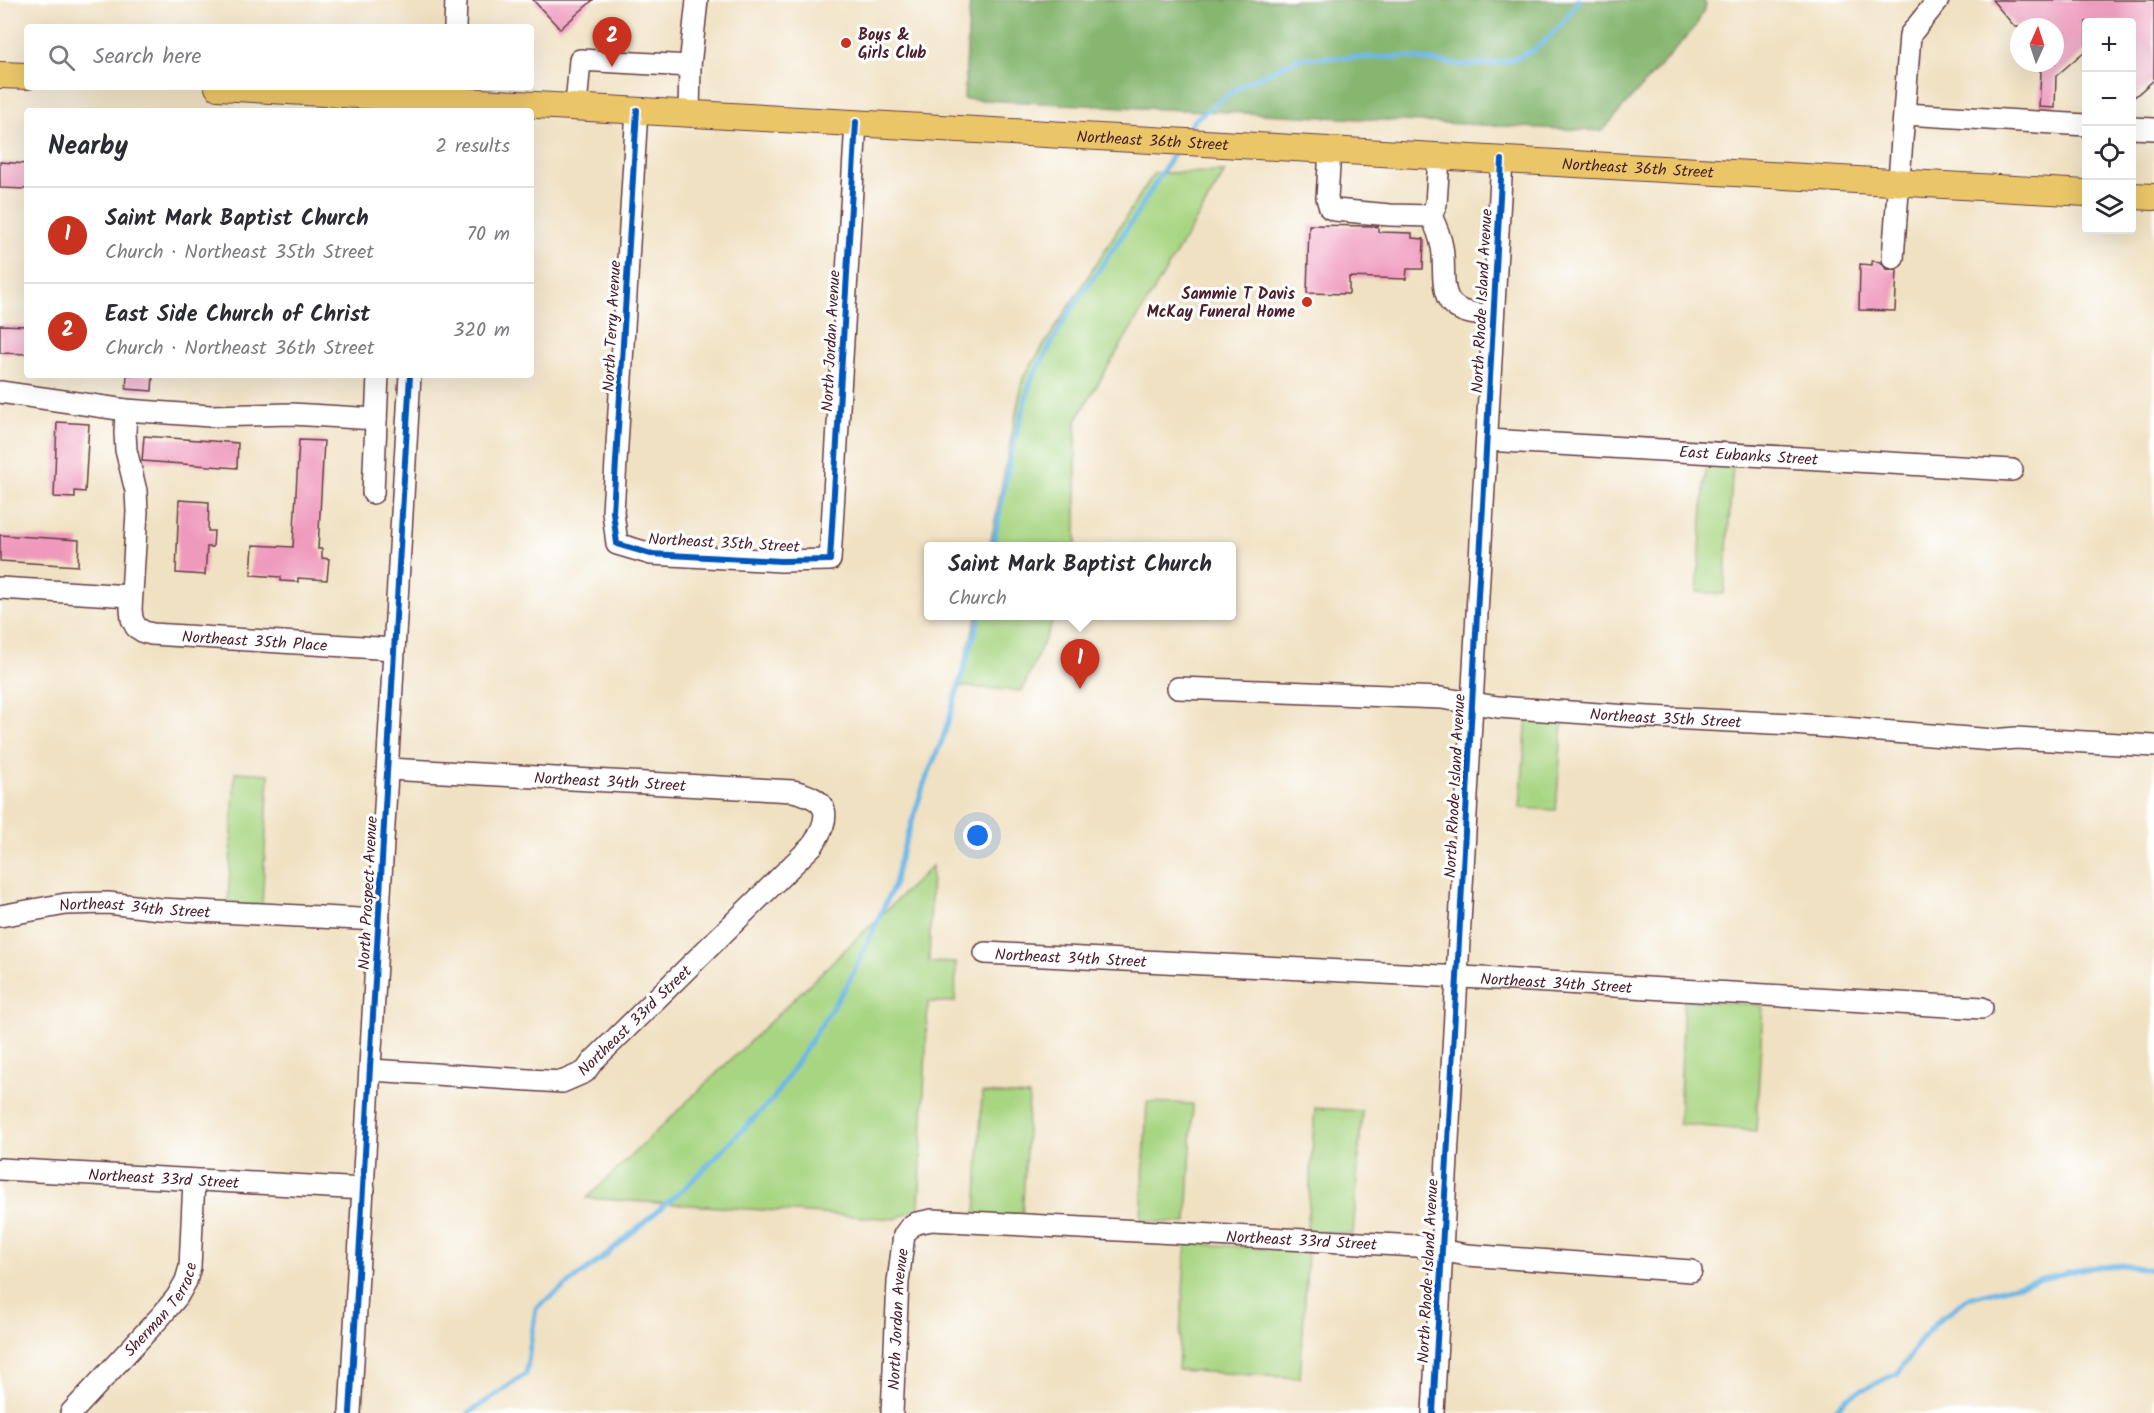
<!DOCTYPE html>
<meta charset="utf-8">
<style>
body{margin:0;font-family:Kalam,sans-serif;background:#f2f2f3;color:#2b2b33}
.controls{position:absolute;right:18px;top:18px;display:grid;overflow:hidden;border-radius:6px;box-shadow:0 6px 24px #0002}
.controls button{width:54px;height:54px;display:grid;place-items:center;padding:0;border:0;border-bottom:2px solid #e1e1e2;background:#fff;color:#2b2b33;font:30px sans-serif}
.compass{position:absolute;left:2010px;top:18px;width:54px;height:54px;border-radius:50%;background:#fff;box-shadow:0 6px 24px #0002;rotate:3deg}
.you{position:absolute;left:978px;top:836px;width:21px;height:21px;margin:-15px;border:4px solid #fff;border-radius:50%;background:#1a73e8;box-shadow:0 0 0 9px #1a73e833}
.badge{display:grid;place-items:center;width:39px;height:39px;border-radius:50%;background:#c8321e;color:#fff;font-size:20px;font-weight:700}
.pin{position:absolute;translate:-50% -50px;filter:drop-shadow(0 2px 3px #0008)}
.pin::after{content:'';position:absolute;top:32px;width:21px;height:18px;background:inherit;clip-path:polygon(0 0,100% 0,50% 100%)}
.popup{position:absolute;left:924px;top:542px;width:312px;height:78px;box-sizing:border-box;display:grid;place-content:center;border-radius:6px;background:#fff;filter:drop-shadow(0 2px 4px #0005);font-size:20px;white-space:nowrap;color:#7c7c81}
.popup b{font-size:22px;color:#2b2b33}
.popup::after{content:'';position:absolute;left:50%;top:100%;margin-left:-12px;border:12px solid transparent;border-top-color:#fff}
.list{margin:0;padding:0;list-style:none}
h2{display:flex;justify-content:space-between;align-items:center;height:78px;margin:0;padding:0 24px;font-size:26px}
h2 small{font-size:20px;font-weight:400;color:#7c7c81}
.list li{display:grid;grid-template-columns:39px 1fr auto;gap:18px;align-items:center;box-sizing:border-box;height:96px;padding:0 24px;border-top:2px solid #e1e1e2}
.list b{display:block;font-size:22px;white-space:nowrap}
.list p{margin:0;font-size:20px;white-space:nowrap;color:#7c7c81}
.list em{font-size:20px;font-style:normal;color:#7c7c81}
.icon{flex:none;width:33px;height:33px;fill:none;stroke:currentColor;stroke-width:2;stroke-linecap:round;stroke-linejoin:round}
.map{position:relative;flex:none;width:2154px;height:1413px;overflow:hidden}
.search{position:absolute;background:#fff;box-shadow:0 6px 24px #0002;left:24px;top:24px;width:510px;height:66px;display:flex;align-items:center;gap:15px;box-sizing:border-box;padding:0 21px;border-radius:6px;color:#7c7c81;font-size:22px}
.panel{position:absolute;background:#fff;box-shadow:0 6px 24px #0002;left:24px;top:108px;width:510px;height:270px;border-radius:6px}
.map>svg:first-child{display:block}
.green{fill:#a8d582;stroke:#797a56;stroke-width:1.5}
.forest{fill:#86b670;stroke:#686a4e;stroke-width:1.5}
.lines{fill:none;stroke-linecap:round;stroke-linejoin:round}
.stream{stroke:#6cb7e5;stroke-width:5}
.building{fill:#ef9abd}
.minor-casing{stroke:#633c42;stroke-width:24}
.major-casing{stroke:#633c42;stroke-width:28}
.minor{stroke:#fff;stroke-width:21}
.major{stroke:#ebc669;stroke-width:26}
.cycleway-casing{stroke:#fff;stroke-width:10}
.cycleway{stroke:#0057b8;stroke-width:6}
.poi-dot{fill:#c8321e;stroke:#fff;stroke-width:2}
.labels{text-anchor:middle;stroke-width:6;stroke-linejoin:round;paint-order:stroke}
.poi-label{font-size:16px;font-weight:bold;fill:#4a1f2b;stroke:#fff;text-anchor:start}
.street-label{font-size:16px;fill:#4a1f2b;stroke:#fff}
</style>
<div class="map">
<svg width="2154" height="1413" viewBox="0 0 2154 1413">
<rect width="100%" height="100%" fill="#fff"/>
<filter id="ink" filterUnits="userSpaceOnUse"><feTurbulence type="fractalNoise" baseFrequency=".0167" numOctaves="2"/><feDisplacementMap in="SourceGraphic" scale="12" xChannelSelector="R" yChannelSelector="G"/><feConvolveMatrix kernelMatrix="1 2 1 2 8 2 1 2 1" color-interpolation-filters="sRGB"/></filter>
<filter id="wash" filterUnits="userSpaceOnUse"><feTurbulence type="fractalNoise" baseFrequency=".008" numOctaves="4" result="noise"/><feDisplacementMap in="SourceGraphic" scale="24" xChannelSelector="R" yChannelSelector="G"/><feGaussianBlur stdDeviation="1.35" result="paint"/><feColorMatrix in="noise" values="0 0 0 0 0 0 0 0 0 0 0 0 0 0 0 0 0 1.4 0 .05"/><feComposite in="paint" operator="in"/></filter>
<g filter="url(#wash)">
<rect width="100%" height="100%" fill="#f0e1c2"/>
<g class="green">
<path d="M1225,172L1076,420V546H990L1023,378L1154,173Z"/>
<path d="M1706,462L1733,464L1724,594L1697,592Z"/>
<path d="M977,616H1055L1022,691L957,686Z"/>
<path d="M1527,717L1563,719L1556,810L1520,808Z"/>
<path d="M235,772L269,774L262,906L228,905Z"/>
<path d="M932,866L929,962L956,963L955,1002H928L919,1208L895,1219L587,1198Z"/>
<path d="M1684,1000L1763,1005L1756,1131L1679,1124Z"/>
<path d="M982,1093L1029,1096L1022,1219L976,1217Z"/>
<path d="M1147,1102L1193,1104L1187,1223L1141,1221Z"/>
<path d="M1315,1108L1362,1111L1353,1234L1307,1231Z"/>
<path d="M1186,1243L1308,1251L1300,1378L1178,1370Z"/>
</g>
<path class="forest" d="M970,0H1703L1706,5L1696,26L1602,131L964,99Z"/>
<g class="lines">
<g class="stream">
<path d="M1185,135L1194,120L1242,85L1300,58L1405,57L1464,65L1494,64L1514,59L1536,49L1561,25L1579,0"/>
<path d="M993,546L1011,453L1031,380L1067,316L1133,220L1177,148"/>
<path d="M469,1413L526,1374L536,1308L600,1260L689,1184L773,1099L850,980L894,885L899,862L924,784L943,738L980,616"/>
<path d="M1833,1413L1847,1397L1898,1373L1923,1337L1941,1318L1968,1298L2085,1268L2123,1265L2154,1270"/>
</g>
</g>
<g id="blocks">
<g class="building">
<path d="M533,0H593L560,29Z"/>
<path d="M1992,0H2154V80L2132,99V22H2086V50L2056,76L2055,108L2039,107L2041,72L2033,63H2055V27H2015Z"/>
<path d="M0,162L27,164V189L0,188Z"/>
<path d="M1309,225L1371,226L1378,227V232L1412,233V238L1424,239L1423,269H1407L1406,279L1349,277V294L1307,293Z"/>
<path d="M1872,261L1881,262L1886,269L1897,270L1895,311L1859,310L1860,264L1872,265Z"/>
<path d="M0,325L27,326V354L0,353Z"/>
<path d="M127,375H153L152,391L126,389Z"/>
<path d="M57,422L89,424L85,492L75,491V498L54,497Z"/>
<path d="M144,436L238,443L237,468L142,461Z"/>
<path d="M299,440L324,441L318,549H322V558L329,559L327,580L298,578V582L281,581V577L251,575L253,545L293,547Z"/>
<path d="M179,500L209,502L208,531H214L213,547H207L205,575L176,573Z"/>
<path d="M0,535L79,540L78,566L0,561Z"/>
</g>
</g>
</g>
<g filter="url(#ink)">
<use href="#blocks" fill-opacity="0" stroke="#633c42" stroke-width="1.5"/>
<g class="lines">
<g class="minor-casing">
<g id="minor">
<path d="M455,27L456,0"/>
<path d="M690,66L697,0"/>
<path d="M576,107L580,60L690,66L689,113"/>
<path d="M637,110L613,512L617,544L651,554L781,561L830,560L856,122"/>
<path d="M1905,114L2086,125"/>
<path d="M2132,128L2154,129"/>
<path d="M1330,150L1327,198L1330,208L1335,210L1390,215L1431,216L1436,204L1439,157"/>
<path d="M1431,216C1436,226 1440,236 1442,247C1446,266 1438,297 1457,308C1468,315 1481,314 1493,316"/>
<path d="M1893,258L1910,35L1938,0"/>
<path d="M0,392L126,410L210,416L292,414L376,419"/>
<path id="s1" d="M126,410L125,433L126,450L136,491L137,512L131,609L132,619L136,627L144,632L152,634L394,649"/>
<path id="s2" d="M1487,440L2012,470"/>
<path d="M373,493L378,375"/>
<path d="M0,588L130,596"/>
<path id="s3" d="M1178,688L1441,698L1498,707L1628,716L1793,724L1993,740L2016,738L2154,746"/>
<path id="s4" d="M0,916L66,904L108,903L160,909L379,920"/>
<path id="s5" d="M985,953L1481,978L1982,1008"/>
<path d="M371,1070L562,1082L585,1072L593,1061L813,845C832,814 830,800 793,791L388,769"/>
<path id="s6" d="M0,1169L364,1189"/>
<path id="s7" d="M71,1413L161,1316L177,1297L186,1281L190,1267L194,1180"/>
<path d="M350,1413L410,375"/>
<path id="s8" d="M892,1413L898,1282L904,1235L911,1226L917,1223L932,1220L1417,1246L1467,1255L1691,1271"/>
<path d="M1433,1413L1502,160"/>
</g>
</g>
<g class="major-casing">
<g id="major">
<path d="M0,75L27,76"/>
<path id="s9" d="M218,87L2086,193"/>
<path d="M2132,196L2154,197"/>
</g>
</g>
<use href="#minor" class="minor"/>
<use href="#major" class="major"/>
<g class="cycleway-casing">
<g id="cycleway">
<path d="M637,110L613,512L617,544L651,554L781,561L830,560L856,122"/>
<path d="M350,1413L410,375"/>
<path d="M1433,1413L1502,160"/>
</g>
</g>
<use href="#cycleway" class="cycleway"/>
</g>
</g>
<g class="poi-dot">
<circle cx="846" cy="43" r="6"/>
<circle cx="1307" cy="302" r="6"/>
</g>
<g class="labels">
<g class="poi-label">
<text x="858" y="40">Boys &amp;<tspan x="858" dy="18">Girls Club</tspan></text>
<text x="1295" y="299" text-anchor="end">Sammie T Davis<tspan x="1295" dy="18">McKay Funeral Home</tspan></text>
</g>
<g class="street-label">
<text dy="6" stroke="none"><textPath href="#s9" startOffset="936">Northeast 36th Street</textPath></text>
<text dy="6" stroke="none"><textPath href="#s9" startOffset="1422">Northeast 36th Street</textPath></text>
<text transform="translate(1481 301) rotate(-87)" y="6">North Rhode Island Avenue</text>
<text transform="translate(611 326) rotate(-87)" y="6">North Terry Avenue</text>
<text transform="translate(830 341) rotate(-87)" y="6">North Jordan Avenue</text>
<text dy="6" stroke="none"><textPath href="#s2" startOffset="262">East Eubanks Street</textPath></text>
<text transform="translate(724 542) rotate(3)" y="6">Northeast 35th Street</text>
<text dy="6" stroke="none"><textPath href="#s1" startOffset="340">Northeast 35th Place</textPath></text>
<text dy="6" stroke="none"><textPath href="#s3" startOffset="489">Northeast 35th Street</textPath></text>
<text transform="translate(610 781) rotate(3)" y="6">Northeast 34th Street</text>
<text transform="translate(1454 786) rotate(-87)" y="6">North Rhode Island Avenue</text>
<text transform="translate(367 893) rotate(-87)" y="6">North Prospect Avenue</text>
<text dy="6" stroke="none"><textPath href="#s4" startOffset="136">Northeast 34th Street</textPath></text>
<text dy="6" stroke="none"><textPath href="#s5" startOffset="86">Northeast 34th Street</textPath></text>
<text dy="6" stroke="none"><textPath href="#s5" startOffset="572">Northeast 34th Street</textPath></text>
<text transform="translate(634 1020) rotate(-44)" y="6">Northeast 33rd Street</text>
<text dy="6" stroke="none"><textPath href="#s6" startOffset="164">Northeast 33rd Street</textPath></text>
<text dy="6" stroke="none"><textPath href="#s8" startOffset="582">Northeast 33rd Street</textPath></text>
<text transform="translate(1427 1271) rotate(-87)" y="6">North Rhode Island Avenue</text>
<text dy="6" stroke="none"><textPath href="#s7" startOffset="138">Sherman Terrace</textPath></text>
<text dy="6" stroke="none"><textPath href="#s8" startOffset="94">North Jordan Avenue</textPath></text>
</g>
</g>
</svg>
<div class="controls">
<button>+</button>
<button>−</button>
<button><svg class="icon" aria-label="locate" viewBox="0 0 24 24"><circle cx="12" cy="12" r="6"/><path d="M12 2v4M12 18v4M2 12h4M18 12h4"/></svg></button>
<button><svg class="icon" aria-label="layers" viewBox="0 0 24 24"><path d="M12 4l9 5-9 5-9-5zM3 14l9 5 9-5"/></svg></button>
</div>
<svg class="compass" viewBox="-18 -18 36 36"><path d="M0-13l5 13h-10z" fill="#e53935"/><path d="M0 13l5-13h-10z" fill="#7c7c81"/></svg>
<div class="you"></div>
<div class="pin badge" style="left:1080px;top:689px">1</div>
<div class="popup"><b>Saint Mark Baptist Church</b>Church</div>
<div class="pin badge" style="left:612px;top:67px">2</div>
<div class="search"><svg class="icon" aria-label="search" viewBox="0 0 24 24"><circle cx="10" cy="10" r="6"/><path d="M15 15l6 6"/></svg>Search here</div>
<section class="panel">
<h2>Nearby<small>2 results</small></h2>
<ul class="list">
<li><span class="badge">1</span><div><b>Saint Mark Baptist Church</b><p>Church · Northeast 35th Street</p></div><em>70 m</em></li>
<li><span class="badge">2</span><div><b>East Side Church of Christ</b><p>Church · Northeast 36th Street</p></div><em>320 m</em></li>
</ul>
</section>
</div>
